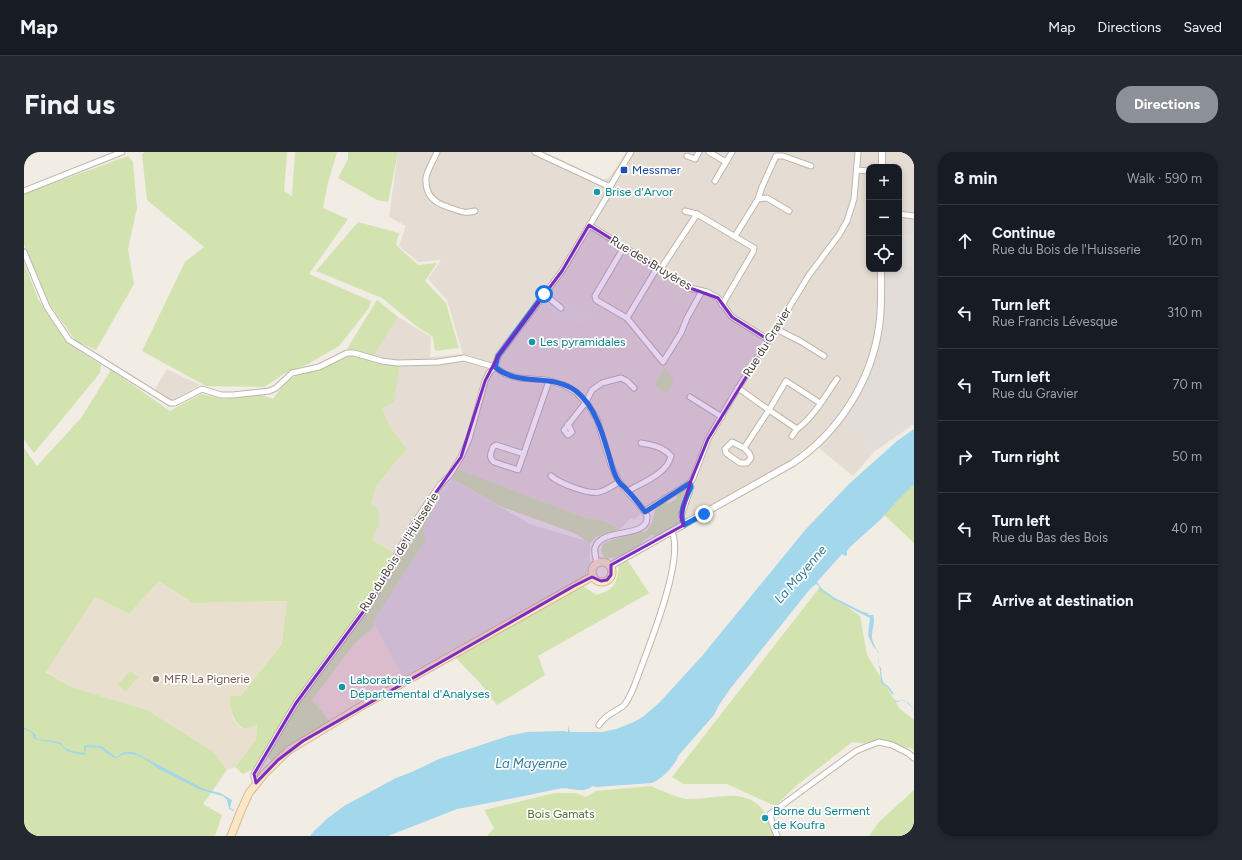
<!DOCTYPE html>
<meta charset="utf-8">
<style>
body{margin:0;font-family:Figtree,sans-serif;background:#242831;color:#f1f3f6}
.controls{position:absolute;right:12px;top:12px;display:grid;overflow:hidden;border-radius:8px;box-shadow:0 2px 6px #0003}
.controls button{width:36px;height:36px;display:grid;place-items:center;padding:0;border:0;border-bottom:1px solid #363941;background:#171b24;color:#f1f3f6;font:20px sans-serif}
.stop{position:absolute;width:12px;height:12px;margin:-9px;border:3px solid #1a73e8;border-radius:50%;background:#fff}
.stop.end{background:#1a73e8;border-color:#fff;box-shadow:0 1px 4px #0008}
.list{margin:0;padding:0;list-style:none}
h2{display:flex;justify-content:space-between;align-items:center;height:52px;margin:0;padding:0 16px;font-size:17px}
h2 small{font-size:13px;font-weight:400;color:#9ea1a6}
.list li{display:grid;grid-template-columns:26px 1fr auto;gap:12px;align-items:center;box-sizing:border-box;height:72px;padding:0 16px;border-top:1px solid #363941}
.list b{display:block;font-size:15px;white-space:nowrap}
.list p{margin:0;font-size:13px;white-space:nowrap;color:#9ea1a6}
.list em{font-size:13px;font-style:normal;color:#9ea1a6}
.icon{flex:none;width:22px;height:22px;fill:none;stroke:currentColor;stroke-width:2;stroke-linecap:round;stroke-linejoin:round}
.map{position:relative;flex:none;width:890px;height:684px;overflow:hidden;border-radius:16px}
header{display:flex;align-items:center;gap:24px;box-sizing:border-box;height:56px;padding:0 20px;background:#171b24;border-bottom:1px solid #363941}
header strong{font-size:19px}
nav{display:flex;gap:22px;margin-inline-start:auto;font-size:14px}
.intro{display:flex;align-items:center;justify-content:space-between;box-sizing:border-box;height:96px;padding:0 24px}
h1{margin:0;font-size:28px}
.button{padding:10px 18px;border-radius:16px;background:#8c9099;color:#fff;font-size:14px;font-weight:700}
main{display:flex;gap:24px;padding:0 24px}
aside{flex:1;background:#171b24;border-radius:16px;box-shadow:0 2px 6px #0003}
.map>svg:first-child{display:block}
.residential{fill:#e5ddd3}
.commercial{fill:#f2e0d0}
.industrial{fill:#e3ddd9}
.education{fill:#e9dfcf}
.green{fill:#d2e3af}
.parking{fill:#e2dfdc}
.water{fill:#a3d7eb}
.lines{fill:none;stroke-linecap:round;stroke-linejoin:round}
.minor-casing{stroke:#bfb5ab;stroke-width:7}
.tertiary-casing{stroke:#bfb5ab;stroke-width:8}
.secondary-casing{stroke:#d1bb99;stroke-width:9}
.minor{stroke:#fff;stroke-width:5}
.tertiary{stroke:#fff;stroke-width:6}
.secondary{stroke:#fbe7c4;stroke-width:7}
.route{stroke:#1a73e8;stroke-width:5}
.marked{fill:#7b2cbf;fill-opacity:0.2;stroke:#7b2cbf;stroke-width:3;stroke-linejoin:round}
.transit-dot{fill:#1a4fb4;stroke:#fff;stroke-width:1.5}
.culture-dot{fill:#0f9aa8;stroke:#fff;stroke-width:1.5}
.education-dot{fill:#8d6e63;stroke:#fff;stroke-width:1.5}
.labels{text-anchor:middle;stroke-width:3.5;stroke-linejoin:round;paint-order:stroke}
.transit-label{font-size:12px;fill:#164399;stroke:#fff;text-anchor:start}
.culture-label{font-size:12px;fill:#0d838f;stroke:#fff;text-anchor:start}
.street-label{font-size:12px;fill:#433b35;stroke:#fff}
.education-label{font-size:12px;fill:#785e54;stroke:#fff;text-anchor:start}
.park-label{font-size:12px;fill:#4e702c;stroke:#fff}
.water-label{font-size:13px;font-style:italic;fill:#317998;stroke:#fff}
</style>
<header>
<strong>Map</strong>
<nav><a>Map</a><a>Directions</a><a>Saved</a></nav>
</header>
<div class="intro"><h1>Find us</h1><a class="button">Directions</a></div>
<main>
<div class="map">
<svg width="890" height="684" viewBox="0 0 890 684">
<rect width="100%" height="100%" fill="#f1ece4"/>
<g class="residential">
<path d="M374,0H521L580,28L586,25L602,0H890V65L875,64V15H845V117H861V163L837,232L819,268L851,299L829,324L796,297L786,293L765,309L662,367L659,364L670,334L663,329L626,352L610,368L607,366L596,377L580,369L559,365L434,317L392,373L376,404L348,388L347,352L352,334L383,297L365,273L357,256L348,206L374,165L407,185L406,205L439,202L423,148L404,127L417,108L394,110L375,94L382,74L365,65Z"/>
<path d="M143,217L176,233L150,248L146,247L130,239Z"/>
</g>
<path class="commercial" d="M351,474L379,525L306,569L288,548L330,492Z"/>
<g class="industrial">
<path d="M875,63L890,65V272L851,299L818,268L837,232L861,163V117H875Z"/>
<path d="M428,327L506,372L566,390V413L561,425L379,525L349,470L402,388L399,377L422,335Z"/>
</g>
<path class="education" d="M135,429L169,451L264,449L258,492L217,544H205L209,567L216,575L222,577L233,571L232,588L211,615L203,618L190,600L123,558L47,535L22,519L71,445L105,462Z"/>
<g class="green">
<path d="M121,0H263L260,39L268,44L271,0H313L304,31L299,56L324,67L285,122L347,149L345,156L315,194L284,212L263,220L240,235L182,234L118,199L161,110L180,95L123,48L118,2Z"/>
<path d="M324,0H374L364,50L353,48L314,26L324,7Z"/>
<path d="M104,4L109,10L113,56L104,97L110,132L72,198L52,189L26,153L0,92V42Z"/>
<path d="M334,70L375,81L372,93L394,113L413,111L401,129L422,151L435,196L411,199L409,185L391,173L358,146L292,119Z"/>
<path d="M0,110L14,147L43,191L77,213L76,221L10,301L0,288Z"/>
<path d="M353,148L374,165L349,205L323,197Z"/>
<path d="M328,203L376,213L370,250L358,256L365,273L383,297L352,334L347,352L354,357L355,372L348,388L376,404L392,373L422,335L399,377L402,388L349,470L351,474L330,492L288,548L306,569L247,609L240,598L229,617L219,622L211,615L232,588L233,572L222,577C208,572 207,557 205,544H217L258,492L263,449L169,451L135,429L105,462L71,445L22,520L47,535L123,558L190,600L203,618L179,652L198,663L191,684H0V296L13,314L57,266L87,218L146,259L177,242L201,247L234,242L249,247L261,231L276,221L294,219Z"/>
<path d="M641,216L650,229L642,242L630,232Z"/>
<path d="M434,317L559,365L580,369L596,377L572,385L566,391L550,381L476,354L428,327Z"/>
<path d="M890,327V391L857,360Z"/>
<path d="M660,337L663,338L653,364L655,371L632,384L628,383L618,390L616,393C606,398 592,410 580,405L577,399L579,392L590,387L622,379L628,371L631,358L640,350L646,351L652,347L654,341Z"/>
<path d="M604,409L625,441L514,504L521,523L473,553L456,531L431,505L558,433L572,443C591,438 593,431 595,413Z"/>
<path d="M796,435L836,464L843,503L876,557L890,568V598L887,596L828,590L772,634L751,654L703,632H659L648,625Z"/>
<path d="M106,519L114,525L102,540L94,533Z"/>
<path d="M627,634C636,638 656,647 664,647C694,648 724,632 743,664C747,670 748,677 751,684H463L470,676L460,658L531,641H552L562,645L572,639Z"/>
<path d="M890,638V684H845L855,670Z"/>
</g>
<g class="parking">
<path d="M875,72H877L876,82H890V116L877,114L876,123L861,122V117H875Z"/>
<path d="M531,140L548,156L563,166L558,173L542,161L538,166L522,153Z"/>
</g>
<g class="water">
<path d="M890,277V332L873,349L856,368L826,395L823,399V403L821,404L818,402L793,430L799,439L802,440L809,445L839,460L844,461V463H849C852,471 847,478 848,486C850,497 858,500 854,513L857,516C857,522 858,526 859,531L864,534L870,542L871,548L874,549C882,547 885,551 890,557L880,548L874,550L871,549L870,542H868L863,535L857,531C857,526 856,522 856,517L854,513L855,506L854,499L849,494L844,483L846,466L807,446L801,441L797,440L794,433L792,432L786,437L706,537L695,553L690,563L654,604C652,613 636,629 627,631L572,635L569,634C557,643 546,634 533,637C500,644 466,651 433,657L364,684H286L290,679L304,666L320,654L372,626L388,620L415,607L484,584L503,580L539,579L544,580V574L546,580H578L592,577L610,570L620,564L636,550L678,504L782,377L825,332L873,289Z"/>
<path d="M0,575L11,582L13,587L36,590L41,596L48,599L60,601V594L62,593L77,594L92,605L100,600H110L180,637L196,641L208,648L206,656L210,658L209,659L205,657L203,648L199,644L177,638L133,616C125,609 112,600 101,602C97,603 94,606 90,606L76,596L62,595L61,603L49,601L43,599L36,592L10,587L8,581L0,577Z"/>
</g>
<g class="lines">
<g class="minor-casing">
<g id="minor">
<path d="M413,0C410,8 403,18 402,26C401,42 410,51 424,55C435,59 440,62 451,59"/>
<path d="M511,0L584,34L587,33"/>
<path d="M685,0L702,10"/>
<path d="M663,4L671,7L675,0"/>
<path d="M833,18L845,19"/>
<path d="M691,29L708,0"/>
<path d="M0,39L98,0"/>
<path d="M734,47L738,35L752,4H759L787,14"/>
<path d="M661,59L673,62L730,96L729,100L698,153"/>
<path d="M875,62L890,64"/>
<path d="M565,73L666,136L683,140L694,146L708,165L745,188"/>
<path d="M711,84L734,47L743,46L765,59"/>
<path d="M600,95L571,144L572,148L603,166L639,210L657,181L663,166L678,139"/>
<path d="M0,100L23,155L45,188L146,251H151L178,237L197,243H209L245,239L252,236L268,221L295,215L323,201H330L358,209L373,211L414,210L440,206L471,215L481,222L495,226L522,228L540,233L552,240L565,254L573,267L587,313L595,330L618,356L623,364C625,388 577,374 571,396C570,401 572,406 573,411"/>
<path d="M636,118L673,62"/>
<path d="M520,142L537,156"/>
<path d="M603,166L633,116"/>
<path d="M752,177L776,189L800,204"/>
<path d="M714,236L745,258L762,229L796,251"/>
<path d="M666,245L698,265"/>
<path d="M544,272L548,280L544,283L540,278L562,250L568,238L578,231L597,226L603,229L610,236"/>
<path d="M768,284L773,277"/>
<path d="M720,296L725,301L727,306L723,311H716L702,301L701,297L708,290L720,296L745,258L773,277C789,266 802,243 813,227"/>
<path d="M500,302L472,293L469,295C467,301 464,305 470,310L494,318L525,229"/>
<path d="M527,324C535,331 565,343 575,340C582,339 589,333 595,330"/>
<path d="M604,339C619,330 643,322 647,304C639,295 629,293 617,291"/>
<path d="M621,359L666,331L669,326L684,287L714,236L752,177L785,123L815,83L823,69L830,47L834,0"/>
<path d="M660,373L657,364L667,335L666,331"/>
<path d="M575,573C578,568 583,564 588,561C592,558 598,556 601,552C609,541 613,526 618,513C628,486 660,406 648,380"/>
<path d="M232,631L230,625V622L272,551L350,445L388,374L416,333L426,323L437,305L445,287L461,229L465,221L471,215L474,204L538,119L582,46L587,33L607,0"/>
<path d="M753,684L748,671L746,662L832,599L844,594L855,590L868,593L884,601L890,606"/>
</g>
</g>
<g class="tertiary-casing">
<g id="tertiary">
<path d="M858,0V15"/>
<path d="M586,414L769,311C814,281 847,230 855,175C858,156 857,136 857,117"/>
</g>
</g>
<g class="secondary-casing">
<g id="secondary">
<circle cx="578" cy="420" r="10"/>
<path d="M207,684L216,661L225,641L241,621L265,598L341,552L569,424"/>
</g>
</g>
<use href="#minor" class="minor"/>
<use href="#tertiary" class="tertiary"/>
<use href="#secondary" class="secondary"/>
</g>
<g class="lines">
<path class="route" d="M520,142L474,204L471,215C494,235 528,221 552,239C572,255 579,283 586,307C588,314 590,323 595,330C597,333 601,335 603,338C610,345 615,352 621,360L666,331L667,335C662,347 654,361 660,373L680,362"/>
</g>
<path class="marked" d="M565,73L666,136L694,146L708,165L745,188L684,287L666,331L657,365L660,373L587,413V423L583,428L577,429L568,425L550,434L279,589L254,608L232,631L230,622L272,551L350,445L388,374L437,305L461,229L474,204L538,119Z"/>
<rect class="transit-dot" x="596" y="14" width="8" height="8" rx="2"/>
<g class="culture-dot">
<circle cx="573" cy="40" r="4"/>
<circle cx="508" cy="190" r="4"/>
<circle cx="318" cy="535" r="4"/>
<circle cx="741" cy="666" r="4"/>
</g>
<circle class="education-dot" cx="132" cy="527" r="4"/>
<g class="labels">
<g class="transit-label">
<text x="608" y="22">Messmer</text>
</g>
<g class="culture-label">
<text x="581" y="44">Brise d'Arvor</text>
<text x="516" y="194">Les pyramidales</text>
<text x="326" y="532">Laboratoire<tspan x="326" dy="14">Départemental d'Analyses</tspan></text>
<text x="749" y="663">Borne du Serment<tspan x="749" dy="14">de Koufra</tspan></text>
</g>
<g class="street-label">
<text transform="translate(627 111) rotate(31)" y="4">Rue des Bruyères</text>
<text transform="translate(743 190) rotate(-58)" y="4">Rue du Gravier</text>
<text transform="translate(375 400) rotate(-58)" y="4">Rue du Bois de l'Huisserie</text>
</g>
<g class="education-label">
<text x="140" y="531">MFR La Pignerie</text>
</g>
<g class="park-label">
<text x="537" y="666">Bois Gamats</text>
</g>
<g class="water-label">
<text transform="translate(776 422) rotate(-49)" y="5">La Mayenne</text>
<text x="507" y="616">La Mayenne</text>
</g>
</g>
</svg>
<div class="controls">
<button>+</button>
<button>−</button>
<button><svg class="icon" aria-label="locate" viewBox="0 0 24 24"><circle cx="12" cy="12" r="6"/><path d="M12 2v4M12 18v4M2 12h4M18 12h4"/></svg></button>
</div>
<div class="stop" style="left:520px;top:142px"></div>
<div class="stop end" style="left:680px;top:362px"></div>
</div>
<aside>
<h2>8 min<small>Walk · 590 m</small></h2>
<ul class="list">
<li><svg class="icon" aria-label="ahead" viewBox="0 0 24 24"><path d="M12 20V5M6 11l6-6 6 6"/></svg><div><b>Continue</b><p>Rue du Bois de l'Huisserie</p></div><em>120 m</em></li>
<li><svg class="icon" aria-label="left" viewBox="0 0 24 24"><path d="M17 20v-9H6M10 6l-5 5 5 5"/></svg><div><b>Turn left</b><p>Rue Francis Lévesque</p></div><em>310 m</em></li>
<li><svg class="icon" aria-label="left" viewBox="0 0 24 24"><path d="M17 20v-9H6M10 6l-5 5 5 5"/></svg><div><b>Turn left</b><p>Rue du Gravier</p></div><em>70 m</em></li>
<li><svg class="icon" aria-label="right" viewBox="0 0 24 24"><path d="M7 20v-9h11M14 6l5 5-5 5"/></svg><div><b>Turn right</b></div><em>50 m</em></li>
<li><svg class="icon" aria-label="left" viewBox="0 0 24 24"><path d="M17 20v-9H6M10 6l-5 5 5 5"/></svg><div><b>Turn left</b><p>Rue du Bas des Bois</p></div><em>40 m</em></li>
<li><svg class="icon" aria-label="arrive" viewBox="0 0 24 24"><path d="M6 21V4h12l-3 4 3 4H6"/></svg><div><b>Arrive at destination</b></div></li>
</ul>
</aside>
</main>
